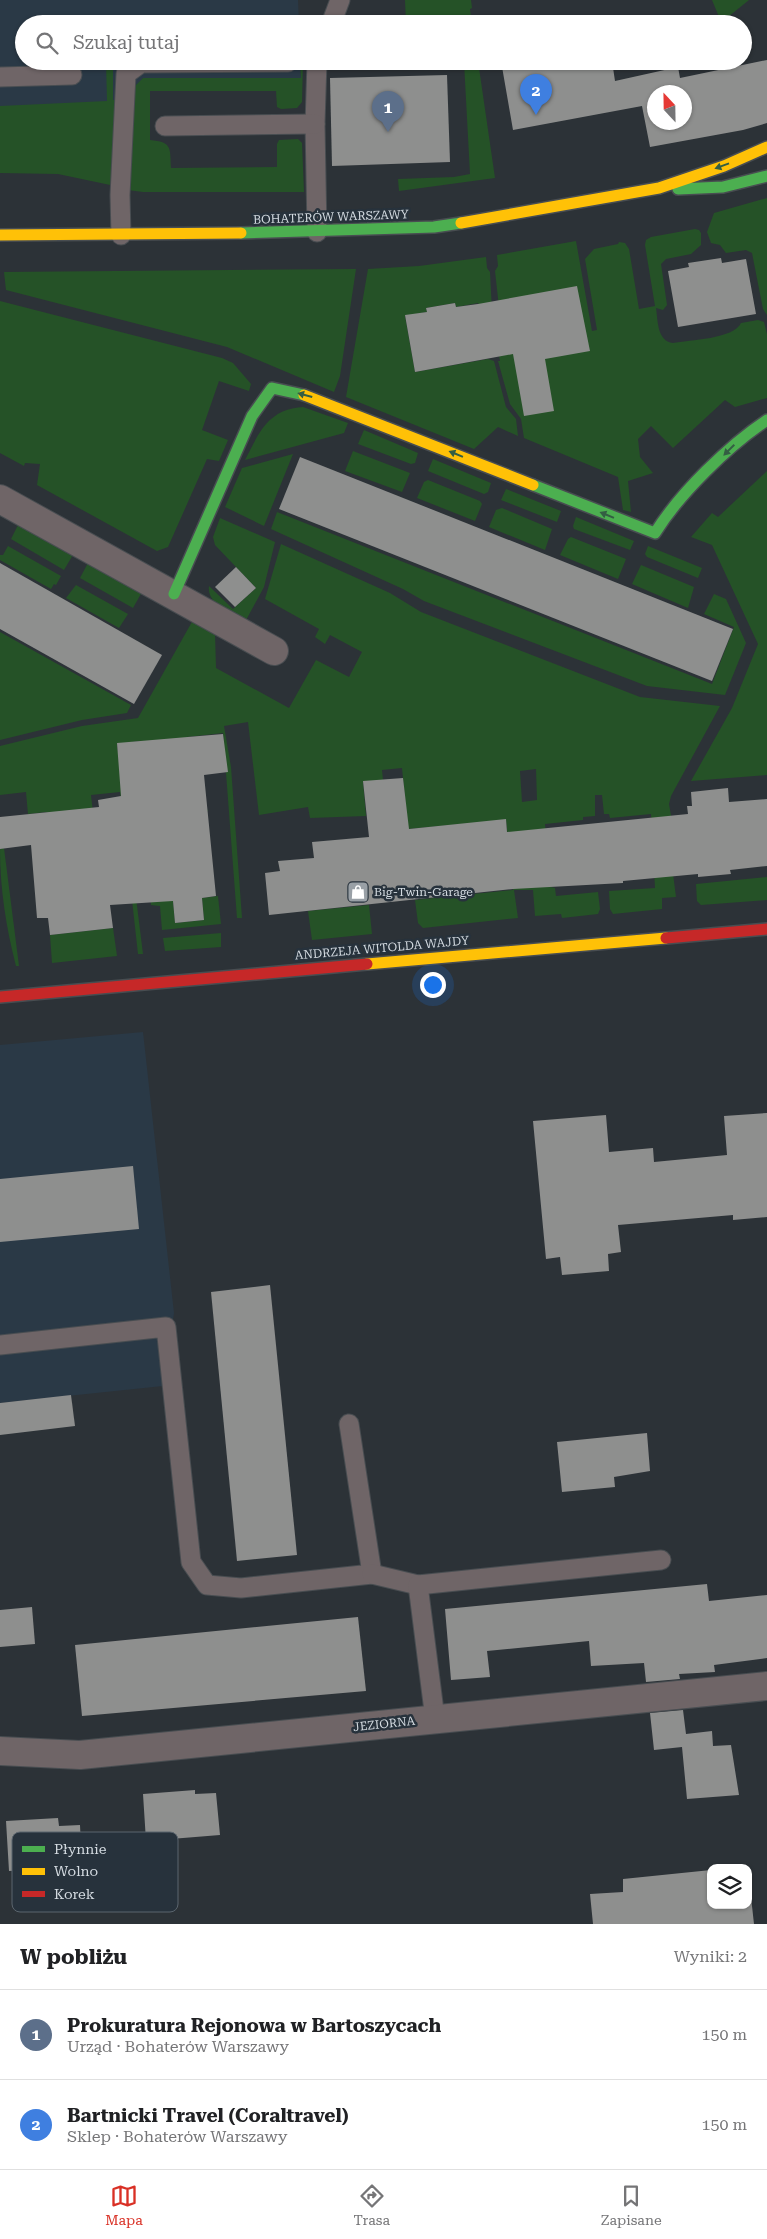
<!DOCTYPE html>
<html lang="pl">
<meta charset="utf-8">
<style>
body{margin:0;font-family:"Roboto Serif",serif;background:#f6f6f6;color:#202124}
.controls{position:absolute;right:15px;bottom:15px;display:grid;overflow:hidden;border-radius:10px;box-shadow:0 1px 4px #0004}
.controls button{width:45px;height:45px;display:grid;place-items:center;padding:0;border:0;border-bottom:1px solid #e0e0e0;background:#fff;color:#202124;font:25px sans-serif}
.compass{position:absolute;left:647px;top:85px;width:45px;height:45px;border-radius:50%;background:#fff;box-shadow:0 1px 4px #0004;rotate:338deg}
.you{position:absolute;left:432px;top:984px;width:18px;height:18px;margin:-12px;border:4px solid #fff;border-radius:50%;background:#1a73e8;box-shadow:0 0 0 8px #1a73e833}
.badge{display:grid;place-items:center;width:32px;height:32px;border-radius:50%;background:#d93025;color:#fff;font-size:16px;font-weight:700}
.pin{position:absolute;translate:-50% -41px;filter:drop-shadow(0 1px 2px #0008)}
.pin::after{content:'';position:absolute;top:26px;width:18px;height:15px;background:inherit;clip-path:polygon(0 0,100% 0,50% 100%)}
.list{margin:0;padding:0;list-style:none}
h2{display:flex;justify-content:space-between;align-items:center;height:65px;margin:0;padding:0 20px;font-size:21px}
h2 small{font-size:16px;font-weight:400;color:#757577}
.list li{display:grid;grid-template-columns:32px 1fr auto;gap:15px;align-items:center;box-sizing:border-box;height:90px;padding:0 20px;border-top:1px solid #e0e0e0}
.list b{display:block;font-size:19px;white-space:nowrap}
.list p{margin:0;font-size:16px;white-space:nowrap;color:#757577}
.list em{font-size:16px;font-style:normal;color:#757577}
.icon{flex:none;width:28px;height:28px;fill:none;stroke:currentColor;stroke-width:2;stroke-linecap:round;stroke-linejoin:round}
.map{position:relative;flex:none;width:767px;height:1924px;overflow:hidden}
.search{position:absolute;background:#fff;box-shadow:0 1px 4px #0004;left:15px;right:15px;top:15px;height:55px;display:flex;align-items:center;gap:12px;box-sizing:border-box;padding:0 18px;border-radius:28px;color:#757577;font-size:19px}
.sheet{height:245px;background:#fff}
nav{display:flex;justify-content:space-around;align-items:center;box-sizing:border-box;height:70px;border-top:1px solid #e0e0e0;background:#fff;font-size:14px;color:#757577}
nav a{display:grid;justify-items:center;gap:2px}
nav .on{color:#d93025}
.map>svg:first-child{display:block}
.built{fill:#2a3946}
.green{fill:#255227;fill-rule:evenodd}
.building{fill:#8e8f8e;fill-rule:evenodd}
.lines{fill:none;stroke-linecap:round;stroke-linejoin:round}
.lane-casing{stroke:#484d51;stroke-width:21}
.street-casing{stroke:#484d51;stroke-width:30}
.fast-casing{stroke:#484d51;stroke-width:14}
.slow-casing{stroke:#484d51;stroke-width:14}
.jam-casing{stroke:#484d51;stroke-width:14}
.lane{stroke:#6f6567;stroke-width:19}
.street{stroke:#6f6567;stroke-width:28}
.fast{stroke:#4caf50;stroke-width:11}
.slow{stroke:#ffc107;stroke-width:11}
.jam{stroke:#c62828;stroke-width:11}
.oneway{fill:#345e43}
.labels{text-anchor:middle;stroke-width:5;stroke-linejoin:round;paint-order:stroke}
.street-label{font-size:12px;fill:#d4dbe1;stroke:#27323c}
.poi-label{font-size:12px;fill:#d4dbe1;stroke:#27323c;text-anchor:start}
.key{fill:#27323c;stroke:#5b656e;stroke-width:1}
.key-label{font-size:14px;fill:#d4dbe1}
</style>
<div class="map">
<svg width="767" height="1924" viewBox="0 0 767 1924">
<rect width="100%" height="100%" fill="#2c3237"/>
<g class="built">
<path d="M0,0H298L299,24H24V61H300L301,78H143L112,166L0,167Z"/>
<path d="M143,1032L174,1313L163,1386L0,1403V1045Z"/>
</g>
<g class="green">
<path d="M405,0H471L472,8L470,9L472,24H406Z"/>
<path d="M712,0H749L723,21L725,24H722Z"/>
<path d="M106,61H115L113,63V100H117L115,186L58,174L0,173V106L107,101Z"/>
<path d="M300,61H303L302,102L297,108L281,109L277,107L276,91H150V140C172,142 170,147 171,168L277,167V144L279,140L298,139L302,143L304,192H143L128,190L134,87L143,78H301Z"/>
<path d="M407,61H478L495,178L399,191L398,179L454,177L470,174L464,62Z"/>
<path d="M767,198V315L763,309L752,253L746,250L726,253L720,245L711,243L707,232L714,213Z"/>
<path d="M695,229L699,230L701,233V245L691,254L666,259L661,264L667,305L663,310L656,308C658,321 657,341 673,343C689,340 734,339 741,323L758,320L764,322L767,334V398L735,407L725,400L673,448L651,426L638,439L640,457L653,473L628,481L631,512L623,510L618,477L524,438L521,419L510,404L498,361H500L497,345L503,344L495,271L498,266L497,255L576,241L592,331L597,330L585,259L594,249L618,244L619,242L625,243L629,249L639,309L655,306L645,245L646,240L651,237Z"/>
<path d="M486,257L487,268L490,272L492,311L480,313L478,303L456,307L455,303L426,308L427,312L405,316L415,372L488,359L494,361L506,407L516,419L518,436L498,427L474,449L346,397L368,269L419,266Z"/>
<path d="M356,269L340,376L334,392L227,347L6,290L4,272Z"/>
<path d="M0,301L222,358L233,363L251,384L249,391L219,381L202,430L228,440L219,461L207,459L168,547L157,551L37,485L40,464L25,463L24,466L0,453Z"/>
<path d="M303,407L348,423L344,433L245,460C259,433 268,409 303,407Z"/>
<path d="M364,430L418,453L415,463L411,464L358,444Z"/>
<path d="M353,451L410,473L402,492L345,471Z"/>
<path d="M293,454L264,526L225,507L242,468Z"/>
<path d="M433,459L491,483L488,492L484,494L428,471Z"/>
<path d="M767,471V775L691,781L732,708L758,644L712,545L691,537L712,513L718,517Z"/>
<path d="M428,480L480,501L482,504L475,521L417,498L424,482Z"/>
<path d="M506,489L561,511L557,522L501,500Z"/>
<path d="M502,508L552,529L545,550L489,527L496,510Z"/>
<path d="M277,512L712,684L734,627L704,614L714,594L726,599L746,643L725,695L647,686L424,601L403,589L271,529Z"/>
<path d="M576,517L634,541L630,550L574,529L573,526Z"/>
<path d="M220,518L275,542L264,587L245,622C233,614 206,604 209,586L233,609L256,588L215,545L213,537Z"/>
<path d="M19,523L74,553L64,570L11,539Z"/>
<path d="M571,537L626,559L618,579L560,555L568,539Z"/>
<path d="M281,544L390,593L421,612L640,697L720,706L671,796L669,804L677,849L670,850L676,897L662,898V909L613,914L610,909L609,891L655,888L651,814L610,818L609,814H604L602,795H595V816L583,817V820L545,824L551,887L555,888L556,896L598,892L600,909L598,914L562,918L561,914L535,916L533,890H514L518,918L423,928L418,923L415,900L513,890L506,820L408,829L402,768L382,770L383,780L363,782L366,816L310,818L308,807L259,815L248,722L224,726L231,767L242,918H237L223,733L187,737L192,777L208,811L165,814L175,923L204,920L202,898L218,896L221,924L162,930L160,906L151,905L144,832L140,741L117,744L143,954H138L120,792L91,795L96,839L46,812L28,814L26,792L0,795V746L82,726L138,718L193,620L215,633L216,668L289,708L316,660L349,677L362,652L330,635L325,644L315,637L319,629L265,599ZM536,769L537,800L522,802L520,771Z"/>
<path d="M8,546L61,576L56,585L54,584L51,589L0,560V555H3Z"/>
<path d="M648,546L702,568L698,578L647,557L645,554Z"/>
<path d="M89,561L142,592L133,608L80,578Z"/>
<path d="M641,565L694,587L688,608L632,584Z"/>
<path d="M76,585L128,614L119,628L66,598Z"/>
<path d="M0,632L131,705L127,713L82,720L0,740Z"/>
<path d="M4,848L19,966H16C6,927 0,889 0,849Z"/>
<path d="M767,877V900L701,905L697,901L696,884Z"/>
<path d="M369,905L372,934L312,940L308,911Z"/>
<path d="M113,928L117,956L52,963L50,935Z"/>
<path d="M221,933V947L165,951L163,938Z"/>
</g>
<g class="building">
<path d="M767,60V123L743,130L650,147L642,106L513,130L501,61H612L615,81L678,67L680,78ZM654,92H684V122H654Z"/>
<path d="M447,75L450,162L332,166L330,78Z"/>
<path d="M721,258L722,263L746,259L756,314L678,327L668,271L689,267L688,263Z"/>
<path d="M577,286L590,351L545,359L554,411L524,416L513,354L415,372L405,315L427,312L426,308L455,303L456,307L478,304Z"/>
<path d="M300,457L733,629L712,681L279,509Z"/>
<path d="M0,563L162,655L134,704L0,629Z"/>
<path d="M236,567L256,588L235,607L215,587Z"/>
<path d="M223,734L228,772L204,775L216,896L202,898L204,920L175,923L173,901L110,905L113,928L50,935L48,918H37L31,845L0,849V817L99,807L98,800L121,796L117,743Z"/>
<path d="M403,778L409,829L506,819L507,832L688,814L687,806H692L691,792L728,788L729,802L767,799V866L730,870L731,874L698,877V874L623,881V883L513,889L269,915L265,873L280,871L278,861L314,858L312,842L369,837L363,781Z"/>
<path d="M767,1113V1217L733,1220V1215L618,1225L621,1252L608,1254L609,1271L562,1275L560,1257L546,1259L533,1121L606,1115L609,1152L653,1148L654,1162L727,1155L724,1116Z"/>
<path d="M133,1166L139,1229L0,1242V1179Z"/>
<path d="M270,1285L297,1555L237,1561L211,1292Z"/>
<path d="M71,1395L75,1426L0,1435V1403Z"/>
<path d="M647,1433L650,1471L614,1477L615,1487L562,1492L557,1442Z"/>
<path d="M707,1584L709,1601L767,1595V1658L714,1665L715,1672L679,1674L680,1679L646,1682L644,1663L591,1666L589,1641L487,1651L490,1677L451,1680L445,1609Z"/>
<path d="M32,1607L35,1644L0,1647V1610Z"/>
<path d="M358,1617L366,1691L82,1716L75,1645Z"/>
<path d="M683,1710L686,1734L712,1731L713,1746L731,1745L739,1795L687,1799L682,1747L654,1750L650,1713Z"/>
<path d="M195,1790V1794L216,1793L220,1835L146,1841L143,1794Z"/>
<path d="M58,1818L59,1826L80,1825L82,1867L9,1871L6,1821Z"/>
<path d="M711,1870V1905H748V1870L754,1924H593L590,1894L623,1892V1879Z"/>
</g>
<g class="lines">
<g class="lane-casing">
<g id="lane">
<path d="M331,24L340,0"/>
<path d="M317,61L315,124L317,232"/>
<path d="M0,77L72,75"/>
<path d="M165,126L315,124"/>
<path d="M121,235L120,195L126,74L141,63L288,62"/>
<path d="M0,1345L166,1327L191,1562L207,1585L241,1588L372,1574L349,1424"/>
<path d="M372,1574L418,1585"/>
<path d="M435,1719L418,1585L661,1560"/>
</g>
</g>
<g class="street-casing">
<g id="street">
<path d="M0,499L274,651"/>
<path d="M0,1751L80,1755L767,1686"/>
</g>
</g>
<g class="fast-casing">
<g id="fast">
<path d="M678,189L723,187L767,176"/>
<path d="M241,233L434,227L461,223"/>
<path d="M533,485L655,533C680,493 728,446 767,420"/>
<path d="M174,594L252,416L272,388L304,395"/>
</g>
</g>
<g class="slow-casing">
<g id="slow">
<path d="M461,223L659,188L724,166L767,147"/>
<path d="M0,235L241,233"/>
<path d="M304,395L533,485"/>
<path d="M367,964L666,938"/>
</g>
</g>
<g class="jam-casing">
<g id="jam">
<path d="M666,938L767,929"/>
<path d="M0,997L367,964"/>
</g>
</g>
<use href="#lane" class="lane"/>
<use href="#street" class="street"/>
<use href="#fast" class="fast"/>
<use href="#slow" class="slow"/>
<use href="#jam" class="jam"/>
</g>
<defs><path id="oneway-solid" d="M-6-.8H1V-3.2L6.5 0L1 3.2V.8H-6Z" transform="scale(1.25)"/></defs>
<g class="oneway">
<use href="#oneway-solid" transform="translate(722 166) rotate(160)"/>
<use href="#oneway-solid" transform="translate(305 395) rotate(-165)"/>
<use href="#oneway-solid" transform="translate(729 450) rotate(135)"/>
<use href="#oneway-solid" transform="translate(456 454) rotate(-158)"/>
<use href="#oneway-solid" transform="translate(607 515) rotate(-158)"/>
</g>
<defs>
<g id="shop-square" transform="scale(1.125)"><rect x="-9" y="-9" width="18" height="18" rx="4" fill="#99a0a6" stroke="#27323c"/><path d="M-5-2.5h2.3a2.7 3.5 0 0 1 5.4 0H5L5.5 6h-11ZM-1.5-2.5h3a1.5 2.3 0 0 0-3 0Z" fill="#fff"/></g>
</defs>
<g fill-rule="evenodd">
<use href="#shop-square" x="358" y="892"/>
</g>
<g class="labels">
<g class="street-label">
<text transform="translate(331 217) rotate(-2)" y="4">BOHATERÓW WARSZAWY</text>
<text transform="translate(382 948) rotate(-5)" y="4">ANDRZEJA WITOLDA WAJDY</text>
<text transform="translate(384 1724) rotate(-6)" y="4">JEZIORNA</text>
</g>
<g class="poi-label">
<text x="374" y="896">Big-Twin-Garage</text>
</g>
</g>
<rect x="12" y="1832" width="166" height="80" rx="8" class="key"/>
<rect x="22" y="1846" width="23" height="6" fill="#4caf50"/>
<rect x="22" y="1868" width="23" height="7" fill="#ffc107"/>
<rect x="22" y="1891" width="23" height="6" fill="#c62828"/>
<g class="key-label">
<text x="54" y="1854">Płynnie</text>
<text x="54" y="1876">Wolno</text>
<text x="54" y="1899">Korek</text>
</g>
</svg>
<div class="controls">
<button><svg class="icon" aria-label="layers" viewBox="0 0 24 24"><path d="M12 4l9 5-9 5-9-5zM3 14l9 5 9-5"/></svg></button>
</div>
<svg class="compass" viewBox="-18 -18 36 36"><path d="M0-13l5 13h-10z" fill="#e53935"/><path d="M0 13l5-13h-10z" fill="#757577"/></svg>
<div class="you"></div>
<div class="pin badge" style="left:388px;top:132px;background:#5c6f8a">1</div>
<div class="pin badge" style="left:536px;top:115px;background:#3f7fe0">2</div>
<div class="search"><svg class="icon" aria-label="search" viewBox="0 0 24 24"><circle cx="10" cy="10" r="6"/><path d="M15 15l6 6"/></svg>Szukaj tutaj</div>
</div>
<section class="sheet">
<h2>W pobliżu<small>Wyniki: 2</small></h2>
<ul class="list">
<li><span class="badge" style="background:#5c6f8a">1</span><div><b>Prokuratura Rejonowa w Bartoszycach</b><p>Urząd · Bohaterów Warszawy</p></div><em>150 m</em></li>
<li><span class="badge" style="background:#3f7fe0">2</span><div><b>Bartnicki Travel (Coraltravel)</b><p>Sklep · Bohaterów Warszawy</p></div><em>150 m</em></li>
</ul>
</section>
<nav>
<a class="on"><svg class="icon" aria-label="map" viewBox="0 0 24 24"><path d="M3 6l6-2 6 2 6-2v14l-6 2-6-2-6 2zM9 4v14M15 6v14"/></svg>Mapa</a>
<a><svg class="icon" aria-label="directions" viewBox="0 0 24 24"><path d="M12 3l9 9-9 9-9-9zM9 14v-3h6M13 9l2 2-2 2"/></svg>Trasa</a>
<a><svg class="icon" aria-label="saved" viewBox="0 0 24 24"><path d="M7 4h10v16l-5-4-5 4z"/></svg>Zapisane</a>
</nav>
